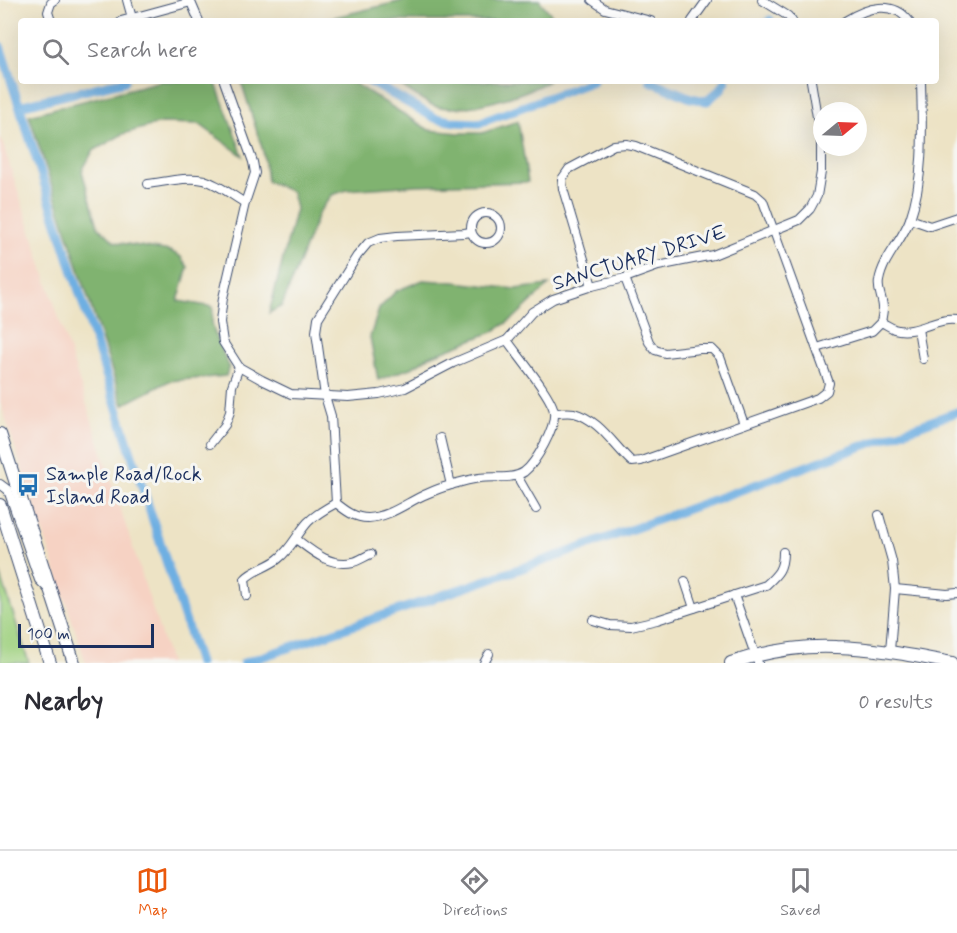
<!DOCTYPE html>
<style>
body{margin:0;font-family:Mynerve,sans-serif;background:#f2f2f3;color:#2b2b33}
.compass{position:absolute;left:813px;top:102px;width:54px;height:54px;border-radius:50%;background:#fff;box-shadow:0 6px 24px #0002;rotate:71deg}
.scale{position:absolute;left:18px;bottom:15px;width:136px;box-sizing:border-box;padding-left:6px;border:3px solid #1b2f5e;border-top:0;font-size:16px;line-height:21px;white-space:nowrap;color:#1b2f5e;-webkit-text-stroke:4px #f6f6f2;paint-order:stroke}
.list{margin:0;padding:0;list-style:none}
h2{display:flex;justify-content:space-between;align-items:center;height:78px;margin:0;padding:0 24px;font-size:26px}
h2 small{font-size:20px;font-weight:400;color:#7c7c81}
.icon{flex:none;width:33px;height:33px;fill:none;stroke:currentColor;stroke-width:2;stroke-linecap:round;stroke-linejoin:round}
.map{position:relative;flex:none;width:957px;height:663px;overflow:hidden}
.search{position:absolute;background:#fff;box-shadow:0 6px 24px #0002;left:18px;right:18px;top:18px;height:66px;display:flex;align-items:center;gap:15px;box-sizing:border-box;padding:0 21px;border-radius:6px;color:#7c7c81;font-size:22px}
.sheet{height:186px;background:#fff}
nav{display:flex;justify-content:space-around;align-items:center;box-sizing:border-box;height:84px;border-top:2px solid #e1e1e2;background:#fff;font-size:16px;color:#7c7c81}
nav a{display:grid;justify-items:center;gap:3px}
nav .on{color:#ea580c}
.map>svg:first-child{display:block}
.built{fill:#f6d2c3}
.green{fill:#a0d181;stroke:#5e8070;stroke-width:1.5}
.forest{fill:#80b36f;stroke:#4e7166;stroke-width:1.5}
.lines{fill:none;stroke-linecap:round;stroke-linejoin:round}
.canal{stroke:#6eafe2;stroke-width:9}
.street-casing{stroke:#3a4a6d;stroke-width:10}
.secondary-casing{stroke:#3a4a6d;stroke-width:14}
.primary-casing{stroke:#3a4a6d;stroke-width:14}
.street{stroke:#fff;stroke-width:8}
.secondary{stroke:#fff;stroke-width:12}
.primary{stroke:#fff;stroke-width:12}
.labels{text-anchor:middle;stroke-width:6;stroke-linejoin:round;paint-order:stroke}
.street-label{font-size:20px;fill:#1b2f5e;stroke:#f6f6f2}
.poi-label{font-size:20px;fill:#1b2f5e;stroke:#f6f6f2;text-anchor:start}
</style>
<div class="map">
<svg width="957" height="663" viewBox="0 0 957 663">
<rect width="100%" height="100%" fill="#f6f6f2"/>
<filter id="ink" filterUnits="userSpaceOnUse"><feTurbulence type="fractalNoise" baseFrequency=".0167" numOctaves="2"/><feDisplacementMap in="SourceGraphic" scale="12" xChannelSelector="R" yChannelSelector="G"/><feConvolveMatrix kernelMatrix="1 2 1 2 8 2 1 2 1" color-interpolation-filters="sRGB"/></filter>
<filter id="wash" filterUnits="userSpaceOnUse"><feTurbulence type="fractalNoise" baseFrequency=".008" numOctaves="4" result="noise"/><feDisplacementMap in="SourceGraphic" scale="24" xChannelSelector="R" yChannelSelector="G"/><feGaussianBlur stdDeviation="1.35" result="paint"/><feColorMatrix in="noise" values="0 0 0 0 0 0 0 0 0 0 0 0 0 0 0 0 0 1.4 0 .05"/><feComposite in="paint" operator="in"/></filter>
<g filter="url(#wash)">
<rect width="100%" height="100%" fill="#ede3c5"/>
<path class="built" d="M0,135L170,663H86L0,402Z"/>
<path class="green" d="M0,573L29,663H0Z"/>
<g class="forest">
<path d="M406,0H539L557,21H318Z"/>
<path d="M161,81H215L243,156L199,124L161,123L123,134L93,151L82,171L98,226L115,242L170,251L180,256L188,267L178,301L213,307L212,323L216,338L229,366L226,376L169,381L123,405L29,115Z"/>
<path d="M241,81H351L429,130L459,133H482L518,121L528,182L416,185L347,190L332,195L319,212L282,306L269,313L296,209L292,192L267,181L263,151Z"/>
<path d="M395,81H549C522,95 465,114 435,106C426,104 404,87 395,81Z"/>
<path d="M423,280L455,282L515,289L549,285L513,319L492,332L430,356L413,367L378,380L370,337L379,309L396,291Z"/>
</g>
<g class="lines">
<g class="canal">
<path d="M769,21L770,20"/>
<path d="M0,46L199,663"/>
<path d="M369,81L435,118L456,122L479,123L593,81"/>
<path d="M650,81L691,98L707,101L721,89L726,81"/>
<path d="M19,106L125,81"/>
<path d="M244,663L566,553L957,412"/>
</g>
</g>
</g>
<g filter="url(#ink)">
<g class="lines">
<g class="street-casing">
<g id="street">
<path d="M127,0L132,18"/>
<path d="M190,0L199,21"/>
<path d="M592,0L605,9L651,21"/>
<path d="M762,0L788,16L792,21"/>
<path d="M51,21L48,12L51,3L55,0"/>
<path d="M121,21L191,2"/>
<path d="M692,21L707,0"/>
<path d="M845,21C867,7 893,0 909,21"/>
<path d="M224,81L253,162L255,173L245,203L223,298L220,322L223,342L239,367L262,380L291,394L348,397L379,394L405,388L453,363L507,340L532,312L553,299L592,286L625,278L658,266L713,255L799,220L810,209L817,196L821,172V141L811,81"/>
<path d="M148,184C165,182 186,176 204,180C218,184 232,195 245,203"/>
<circle cx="486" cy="228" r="15"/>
<path d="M910,219L930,226L957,217"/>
<path d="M471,232L464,233L397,236L380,238L368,243L357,256L318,318L316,332L325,396L331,416L336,503C346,511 355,518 368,518C389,517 405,504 422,496C431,492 439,488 448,486C458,482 469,480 479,478C493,476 512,480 524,472C536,463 556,427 554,412C553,397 517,355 507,340"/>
<path d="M625,278L649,342L655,350L665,353L700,349H712L720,357L744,424"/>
<path d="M881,322C882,317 883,312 883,308C883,299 877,290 879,281C883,258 902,241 910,219C925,176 922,126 921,81"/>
<path d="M918,329L923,359"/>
<path d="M817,348L872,331L881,322C885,324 890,327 894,329C916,336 935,317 957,320"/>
<path d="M555,413C561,413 568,412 574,413C600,420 613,445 632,462L641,461L818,398L827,391L829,383L763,201L755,194L636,146L626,144L614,145L569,169L562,179L563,189L592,286"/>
<path d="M440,438L451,485"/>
<path d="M210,444L225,425L230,412L232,386L239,367"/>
<path d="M517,476L536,509"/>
<path d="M0,484L8,490L39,580L49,590"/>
<path d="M879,515L892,561L895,589L890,651"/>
<path d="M296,539C313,552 330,567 353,562C359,561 365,556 371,554"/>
<path d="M685,581L694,608"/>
<path d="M895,589L947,594L957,593"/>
<path d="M734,595L758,663"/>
<path d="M247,596L245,579C253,570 268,567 278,559C291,549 297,534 308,522C316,514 325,509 336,503"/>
<path d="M593,620L610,625L631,626L657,620L766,585C778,574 783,569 783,552"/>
<path d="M484,663L489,654"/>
</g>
</g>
<g class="secondary-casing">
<path id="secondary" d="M731,663C764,652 802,645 837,647C876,648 914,656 952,663"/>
</g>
<g class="primary-casing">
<g id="primary">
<path d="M0,434L74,663"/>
<path d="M0,505L50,663"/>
</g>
</g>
<use href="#street" class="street"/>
<use href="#secondary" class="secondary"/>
<use href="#primary" class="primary"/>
</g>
</g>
<defs>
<g id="bus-bare" transform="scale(1.8)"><path d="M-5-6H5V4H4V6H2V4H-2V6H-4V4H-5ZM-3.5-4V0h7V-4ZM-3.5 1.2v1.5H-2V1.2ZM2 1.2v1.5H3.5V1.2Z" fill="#1f6fb2" stroke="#f6f6f2" stroke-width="2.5" paint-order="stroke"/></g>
</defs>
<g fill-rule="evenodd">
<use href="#bus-bare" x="28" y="485"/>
</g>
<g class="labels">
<g class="street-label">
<text transform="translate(639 257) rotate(-17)" y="7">SANCTUARY DRIVE</text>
</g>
<g class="poi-label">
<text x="46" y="480">Sample Road/Rock<tspan x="46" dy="23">Island Road</tspan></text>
</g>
</g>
</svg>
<svg class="compass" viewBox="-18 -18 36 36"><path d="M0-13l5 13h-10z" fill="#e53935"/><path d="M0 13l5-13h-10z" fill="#7c7c81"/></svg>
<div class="scale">100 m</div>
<div class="search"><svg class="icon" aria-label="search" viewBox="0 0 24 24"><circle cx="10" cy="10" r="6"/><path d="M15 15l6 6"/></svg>Search here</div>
</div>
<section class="sheet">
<h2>Nearby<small>0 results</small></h2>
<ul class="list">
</ul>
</section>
<nav>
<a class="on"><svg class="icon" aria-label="map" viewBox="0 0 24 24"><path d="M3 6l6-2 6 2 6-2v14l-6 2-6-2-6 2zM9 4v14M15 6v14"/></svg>Map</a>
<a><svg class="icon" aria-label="directions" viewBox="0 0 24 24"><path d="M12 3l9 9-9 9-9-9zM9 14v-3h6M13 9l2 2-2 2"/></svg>Directions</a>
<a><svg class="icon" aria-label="saved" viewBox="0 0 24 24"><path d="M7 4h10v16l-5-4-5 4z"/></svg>Saved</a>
</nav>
